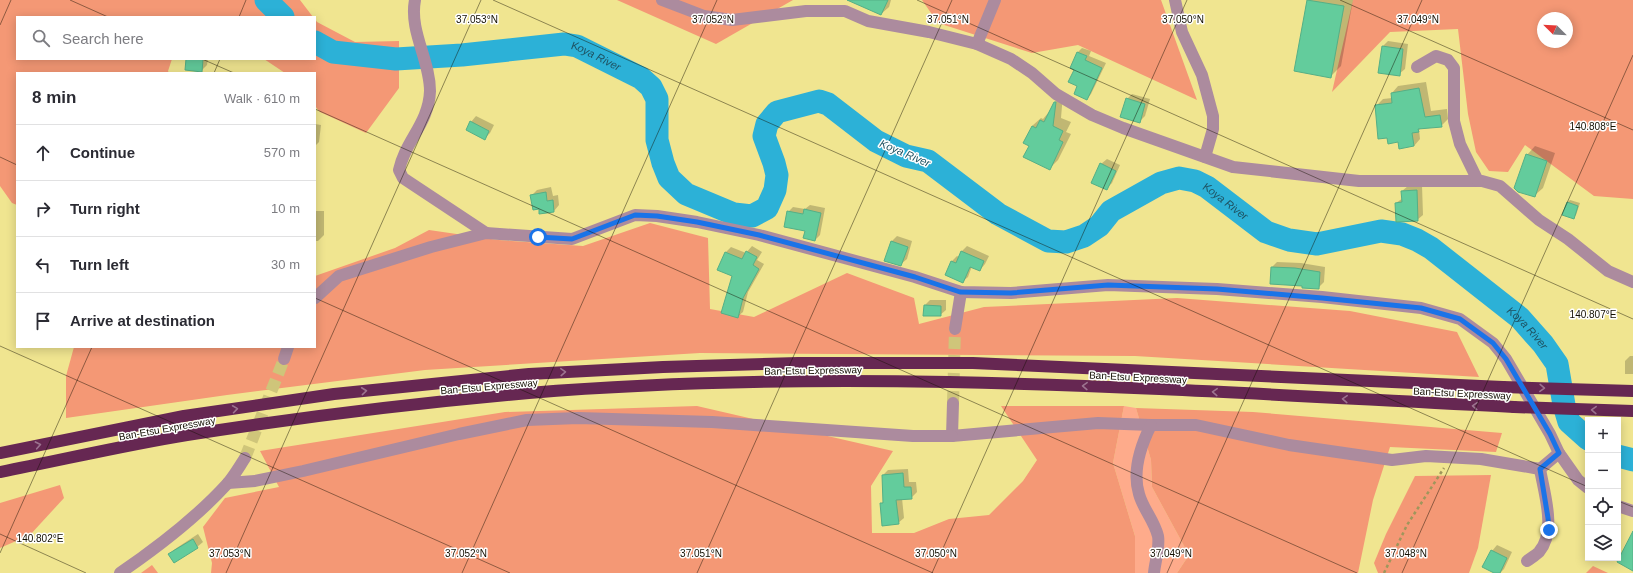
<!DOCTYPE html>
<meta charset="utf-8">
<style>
body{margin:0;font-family:Helvetica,sans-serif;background:#f2f2f3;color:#2b2b33}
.controls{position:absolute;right:12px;bottom:12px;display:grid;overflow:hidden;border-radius:0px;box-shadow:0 2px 10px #0003}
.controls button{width:36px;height:36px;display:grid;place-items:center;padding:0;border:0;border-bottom:1px solid #e1e1e2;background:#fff;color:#2b2b33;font:20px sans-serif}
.compass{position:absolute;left:1537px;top:12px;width:36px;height:36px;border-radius:50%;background:#fff;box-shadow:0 2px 10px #0003;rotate:294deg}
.stop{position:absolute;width:12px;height:12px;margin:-9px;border:3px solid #1a73e8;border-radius:50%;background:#fff}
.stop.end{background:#1a73e8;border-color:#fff;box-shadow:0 1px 4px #0008}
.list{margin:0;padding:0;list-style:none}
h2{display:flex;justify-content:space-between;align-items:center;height:52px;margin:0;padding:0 16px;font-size:17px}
h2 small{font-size:13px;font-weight:400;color:#7c7c81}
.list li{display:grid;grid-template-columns:26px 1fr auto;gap:12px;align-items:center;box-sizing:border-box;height:56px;padding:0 16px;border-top:1px solid #e1e1e2}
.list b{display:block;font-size:15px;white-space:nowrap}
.list em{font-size:13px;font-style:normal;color:#7c7c81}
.icon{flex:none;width:22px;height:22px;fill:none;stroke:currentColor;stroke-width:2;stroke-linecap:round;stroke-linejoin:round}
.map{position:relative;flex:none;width:1633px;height:573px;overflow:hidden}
.search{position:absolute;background:#fff;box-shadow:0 2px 10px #0003;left:16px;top:16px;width:300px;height:44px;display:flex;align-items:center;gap:10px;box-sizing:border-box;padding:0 14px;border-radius:0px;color:#7c7c81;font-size:15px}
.panel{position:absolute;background:#fff;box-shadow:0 2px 10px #0003;left:16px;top:72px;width:300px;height:276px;border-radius:0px}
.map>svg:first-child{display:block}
.green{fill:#feab8b}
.forest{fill:#f49875;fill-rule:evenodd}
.shadow{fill:#0003}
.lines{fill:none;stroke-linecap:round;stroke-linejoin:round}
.river{stroke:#2cb1d7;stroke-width:23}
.building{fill:#63cc9c;stroke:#55af86}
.minor-tunnel{stroke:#cfc57a;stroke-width:12;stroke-dasharray:12 6;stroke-linecap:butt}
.path{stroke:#9f965b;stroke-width:2.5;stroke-dasharray:3 3;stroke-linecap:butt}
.minor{stroke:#ac8b9e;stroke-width:12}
.highway{stroke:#662752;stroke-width:12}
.highway-bridge{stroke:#662752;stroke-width:12}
.oneway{stroke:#9c738f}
.route{stroke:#1a73e8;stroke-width:5}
.ticks{fill:none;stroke:#130f00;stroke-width:1;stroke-opacity:0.45}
.labels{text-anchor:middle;stroke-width:3;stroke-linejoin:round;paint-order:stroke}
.street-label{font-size:10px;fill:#130f00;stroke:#fff}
.water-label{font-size:11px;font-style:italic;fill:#1e5262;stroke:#fff}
.ticks-label{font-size:10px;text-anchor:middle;fill:#130f00;stroke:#fff;stroke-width:3;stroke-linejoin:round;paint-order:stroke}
</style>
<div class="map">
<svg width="1633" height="573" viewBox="0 0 1633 573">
<rect width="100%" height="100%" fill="#f0e590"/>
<path class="green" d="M1124,406L1136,408L1151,460L1152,487L1189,555L1177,573H1135V536L1113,463Z"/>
<g class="forest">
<path d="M0,0H300L313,17H17V59H172L168,71L169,73H17V205L12,203L0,186Z"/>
<path d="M617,0H793L716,44Z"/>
<path d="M922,0H1161L1197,100L1078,45L1032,53L938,23Z"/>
<path d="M1353,0H1633V199L1594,196L1525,145L1508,172L1489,171L1476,152L1468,114L1458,29L1390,32L1332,92ZM1543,18H1567V42H1543Z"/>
<path d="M315,19L317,22L355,42L399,41V88L366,133L320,112L315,106V73H285L264,59H315Z"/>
<path d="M650,223L708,238L710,309L754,317L847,273L914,298L919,324L984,307L1177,298L1350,311L1457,332L1479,377L1135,356L700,353L425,370L227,395L66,418V376L74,347H315V276L395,248L429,230L498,240L583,246Z"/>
<path d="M697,406L893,451L871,486L872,533H914L949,519L989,515L1023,481L1037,460L1001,406H1124L1113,463L1135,536V573H211L212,563L203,527L225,498L279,487L260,451L505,412Z"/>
<path d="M1136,408L1253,412L1502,433L1496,452L1390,447L1373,500L1358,573H1177L1189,555L1152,487L1151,460Z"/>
<path d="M1491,475L1478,548L1469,573H1378L1374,563L1386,534L1415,476Z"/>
<path d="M60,485L64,498L30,535L0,548V503Z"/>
<path d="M152,565L158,573H141Z"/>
<path d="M1593,566L1608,573H1586Z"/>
</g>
<g class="shadow">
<path d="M847,0H891L889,7L881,14Z"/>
<path d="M1308,0H1353L1341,66L1330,77L1295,70Z"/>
<path d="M1388,41L1408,44L1405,69L1399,74L1383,46Z"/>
<path d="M1082,48L1091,51L1089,56L1106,63L1091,94L1087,99L1079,86L1076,69L1078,52Z"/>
<path d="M187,59H208L207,65L201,71Z"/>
<path d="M1426,82L1431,111L1447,109L1448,119L1441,126L1421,128L1419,130L1420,139L1414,146L1388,137L1376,106L1383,99L1392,98V93L1398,86Z"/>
<path d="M1063,94L1061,118L1071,122L1066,132L1071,134L1058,160L1050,168L1030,145L1032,126L1041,118L1043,119L1049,112L1055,102Z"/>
<path d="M1132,94L1150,99L1145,116L1139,122L1127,99Z"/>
<path d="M476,116L494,125L490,133L485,138L471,122Z"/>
<path d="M315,124L321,125L319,142L315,146Z"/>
<path d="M1535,146L1555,153L1543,188L1534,196L1527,155Z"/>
<path d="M1107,159L1120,165L1112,183L1106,189L1101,164Z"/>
<path d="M1422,185L1423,215L1417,220L1396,203L1403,198L1402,191L1408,186Z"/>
<path d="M551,187L553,196L558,195L559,205L554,211L532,195L537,190Z"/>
<path d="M1570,200L1580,203L1576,215L1573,218L1567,203Z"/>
<path d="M810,205L825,208L820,235L815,240L788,212L793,207L805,209Z"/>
<path d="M315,211H324V235L318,241H315Z"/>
<path d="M897,236L912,241L907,259L901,264L891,242Z"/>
<path d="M752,246L762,252L757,260L764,264L748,292L743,312L737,317L733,275L725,253L731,247L746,253Z"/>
<path d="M967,246L989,256L985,264L980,270L972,266L968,277L962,282L946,275L952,261L957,256L959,257L962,251Z"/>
<path d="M1277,262L1301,263L1325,267L1324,282L1318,288L1303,285L1272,267Z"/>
<path d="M930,300H946V310L940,315L925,305Z"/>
<path d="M1630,356H1633V374H1625V361Z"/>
<path d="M908,469L909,482H916L917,492L911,498H902L904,518L898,523L881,504L884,501L883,475L888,470Z"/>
<path d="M198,534L203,542L197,547L174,561L170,554L175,549Z"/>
<path d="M1497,545L1512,552L1504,569L1500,573H1496L1492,551Z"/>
</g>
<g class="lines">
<g class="river">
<path d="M266,0L283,17"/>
<path id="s1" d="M315,42L333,52L396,59L462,55L564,44L577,46L641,78L651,87L657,99V140L663,163L669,178L686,194L734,214L752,216L767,208L775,190L777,175L774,163L764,136L767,124L777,112L819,101L828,104L876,141L906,156L928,161L998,214L1048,241L1066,242L1084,236L1099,226L1111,211L1161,183L1179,178L1195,181L1207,187L1266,232L1289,240L1317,244L1381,231L1402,234L1417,240L1431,248L1520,318L1543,344L1557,364L1564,405L1569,422L1588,439"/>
<path d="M1618,456L1633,460"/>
</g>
</g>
<g class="building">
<path d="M847,0H888L881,15Z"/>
<path d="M1307,0L1344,6L1331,78L1294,71Z"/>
<path d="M1382,46L1403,49L1400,76L1378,73Z"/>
<path d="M1077,52L1087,56L1085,60L1102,68L1087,100L1074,94L1077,86L1068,82L1074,70L1070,68Z"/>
<path d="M186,59H203L202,72L185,70Z"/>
<path d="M1419,88L1425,117L1440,115L1442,127L1418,129L1419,132L1412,133L1414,146L1399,149L1398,142L1388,144L1387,138L1378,139L1375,105L1392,103L1391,93Z"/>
<path d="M1126,98L1145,104L1140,123L1120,117Z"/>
<path d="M1054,102H1056L1053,126L1063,131L1059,140L1063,142L1050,170L1023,157L1029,146L1023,143L1032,126L1036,128L1040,120L1044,122Z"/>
<path d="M470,121L489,131L485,140L466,130Z"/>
<path d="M1526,154L1547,161L1535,197L1518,192L1514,188Z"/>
<path d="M1100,163L1116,171L1107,190L1091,183Z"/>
<path d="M1417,190L1418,221L1396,222L1395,203L1402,202L1401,191Z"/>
<path d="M546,192L547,201L553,200L554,212L539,214V209L533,210L530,195Z"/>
<path d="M1567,202L1578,206L1574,219L1562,215Z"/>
<path d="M804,209L821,213L815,241L803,238L805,231L784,227L787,211L803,214Z"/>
<path d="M891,241L908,247L901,266L884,261Z"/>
<path d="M746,251L757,257L753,265L759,269L743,298L738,318L721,313L732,276L717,270L725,252L742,259Z"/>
<path d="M961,251L984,261L980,271L970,267L963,283L945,275L951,261L956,263Z"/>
<path d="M1271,267L1295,268L1320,272L1319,289L1302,288V286L1270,284Z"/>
<path d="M924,305L941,306V316H923Z"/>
<path d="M903,473L904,487H911L912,499L896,500L899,524L882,526L880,503H883L882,475Z"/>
<path d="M1633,531V571L1617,562Z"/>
<path d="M193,539L198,548L174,563L168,554Z"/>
<path d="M1491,550L1507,558L1500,573H1494L1482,567Z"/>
</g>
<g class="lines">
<g class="minor-tunnel">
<path d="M953,403L955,329"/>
<path d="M245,458L284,359"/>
</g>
<path class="path" d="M1384,573L1407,525L1444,468"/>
<g class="minor">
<path d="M415,0C409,31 430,60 430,91C429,123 405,141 399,170L403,178L486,233"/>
<path d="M662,0L704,16L732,20L806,11H845L868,21L929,32L977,44L1011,59L1032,73L1056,94L1092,115L1123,128L1233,167L1359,181H1482L1500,186L1539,220L1568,239L1608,271L1633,282"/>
<path d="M1175,0L1182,32L1202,75L1213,116V129L1205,157"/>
<path d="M977,44L995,0"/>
<path d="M1417,67L1436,56L1448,60L1454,68V121L1460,144L1478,181"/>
<path d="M315,298L339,276L431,247L486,233L572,239L635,215L657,216L697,222L759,235L915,277L961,292L1011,293L1108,285L1217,289L1322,297L1421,308L1460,319L1493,343L1506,359L1550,434L1559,453L1578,480L1588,488"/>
<path d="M955,329L961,292"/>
<path d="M284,359L288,347"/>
<path d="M953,403L952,436L1098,423L1151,425H1196L1289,445L1392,460L1426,456L1481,459L1540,469L1559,453"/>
<path d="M1151,425C1141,445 1132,471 1139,494C1143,509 1154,520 1158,536C1160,547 1155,562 1154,573"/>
<path d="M228,483L255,481L303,471L459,434L527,420L578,418L712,422L913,436H952"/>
<path d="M1618,506L1633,511"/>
<path d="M1527,561C1531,558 1536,555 1539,552C1557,531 1544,493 1540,469"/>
<path d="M120,573C158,547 196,518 227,484C234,476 239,467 245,458"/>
</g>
<g class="highway">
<path d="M0,453L184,416L334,394L529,374L663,367L798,363H973L1503,387"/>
<path d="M0,472C62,460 125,445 187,435C301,417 414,403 529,393C856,366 1186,391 1514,407"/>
</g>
<g class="highway-bridge">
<path d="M1503,387L1633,391"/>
<path d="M1514,407L1633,411"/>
</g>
</g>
<defs><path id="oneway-chevron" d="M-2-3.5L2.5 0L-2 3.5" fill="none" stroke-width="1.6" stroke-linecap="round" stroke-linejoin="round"/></defs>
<g class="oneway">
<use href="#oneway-chevron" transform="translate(563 372) rotate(-3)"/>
<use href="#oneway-chevron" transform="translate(1085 386) rotate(-178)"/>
<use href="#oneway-chevron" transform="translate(1542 388) rotate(2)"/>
<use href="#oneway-chevron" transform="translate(364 391) rotate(-6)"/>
<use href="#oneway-chevron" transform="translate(1215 392) rotate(-177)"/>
<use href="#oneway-chevron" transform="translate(1345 399) rotate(-177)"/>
<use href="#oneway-chevron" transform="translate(1475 406) rotate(-177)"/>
<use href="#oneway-chevron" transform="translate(235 409) rotate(-8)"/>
<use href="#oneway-chevron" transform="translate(1594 410) rotate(-178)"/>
<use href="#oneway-chevron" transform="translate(38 445) rotate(-11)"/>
</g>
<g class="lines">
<path class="route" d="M538,237L572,239L635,215L657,216L697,222L759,235L915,277L960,292L1011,293L1108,285L1217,289L1322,298L1421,308L1460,319L1493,343L1506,359L1550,434L1559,453L1540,469L1548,518L1549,530"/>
</g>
<path class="ticks" d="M70,0L108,17M493,0L1588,487M917,0L1633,319M1340,0L1633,130M239,17L246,0M0,25L11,0M202,59L234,73M214,73L220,59M315,109L1357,573M0,157L17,165M315,298L933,573M0,346L510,573M1618,501L1633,507M0,534L86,573M0,553L92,347M226,573L481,0M462,573L717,0M697,573L952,0M932,573L1187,0M1167,573L1422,0M1402,573L1633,55"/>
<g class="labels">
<g class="street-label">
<text transform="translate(813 370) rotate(-1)" y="4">Ban-Etsu Expressway</text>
<text transform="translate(1138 377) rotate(3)" y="4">Ban-Etsu Expressway</text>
<text transform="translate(489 386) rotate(-5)" y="4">Ban-Etsu Expressway</text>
<text transform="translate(1462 393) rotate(3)" y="4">Ban-Etsu Expressway</text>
<text transform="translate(167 428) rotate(-10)" y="4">Ban-Etsu Expressway</text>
</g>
<g class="water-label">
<text dy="4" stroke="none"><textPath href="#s1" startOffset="287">Koya River</textPath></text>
<text transform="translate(905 153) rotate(23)" y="4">Koya River</text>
<text dy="4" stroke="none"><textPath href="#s1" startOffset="1177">Koya River</textPath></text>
<text dy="4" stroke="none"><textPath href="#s1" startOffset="1525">Koya River</textPath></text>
</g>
</g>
<g class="ticks-label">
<text x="1418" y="23">37.049°N</text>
<text x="477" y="23">37.053°N</text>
<text x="713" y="23">37.052°N</text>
<text x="948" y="23">37.051°N</text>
<text x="1183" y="23">37.050°N</text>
<text x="1593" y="130">140.808°E</text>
<text x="1593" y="318">140.807°E</text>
<text x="40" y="542">140.802°E</text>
<text x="230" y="557">37.053°N</text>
<text x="466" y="557">37.052°N</text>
<text x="701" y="557">37.051°N</text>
<text x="936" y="557">37.050°N</text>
<text x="1171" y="557">37.049°N</text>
<text x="1406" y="557">37.048°N</text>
</g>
</svg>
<div class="controls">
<button>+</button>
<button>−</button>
<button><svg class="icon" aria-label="locate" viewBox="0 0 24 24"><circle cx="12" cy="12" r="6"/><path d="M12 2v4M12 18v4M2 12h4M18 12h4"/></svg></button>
<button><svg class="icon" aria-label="layers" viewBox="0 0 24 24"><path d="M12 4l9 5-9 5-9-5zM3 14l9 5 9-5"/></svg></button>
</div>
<svg class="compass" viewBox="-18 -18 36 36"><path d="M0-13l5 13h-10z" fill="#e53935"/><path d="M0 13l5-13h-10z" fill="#7c7c81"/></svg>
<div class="stop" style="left:538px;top:237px"></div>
<div class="stop end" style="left:1549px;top:530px"></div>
<div class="search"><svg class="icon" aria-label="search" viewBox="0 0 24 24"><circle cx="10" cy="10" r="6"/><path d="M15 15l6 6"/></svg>Search here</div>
<section class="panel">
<h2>8 min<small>Walk · 610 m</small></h2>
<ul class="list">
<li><svg class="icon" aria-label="ahead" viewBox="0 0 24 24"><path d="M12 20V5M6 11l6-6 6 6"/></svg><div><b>Continue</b></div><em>570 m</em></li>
<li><svg class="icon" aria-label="right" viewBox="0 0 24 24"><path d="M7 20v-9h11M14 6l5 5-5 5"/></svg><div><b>Turn right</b></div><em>10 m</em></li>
<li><svg class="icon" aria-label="left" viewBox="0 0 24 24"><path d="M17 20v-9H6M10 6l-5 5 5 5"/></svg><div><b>Turn left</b></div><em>30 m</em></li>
<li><svg class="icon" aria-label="arrive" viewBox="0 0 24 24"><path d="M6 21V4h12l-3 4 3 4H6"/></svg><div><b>Arrive at destination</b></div></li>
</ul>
</section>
</div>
